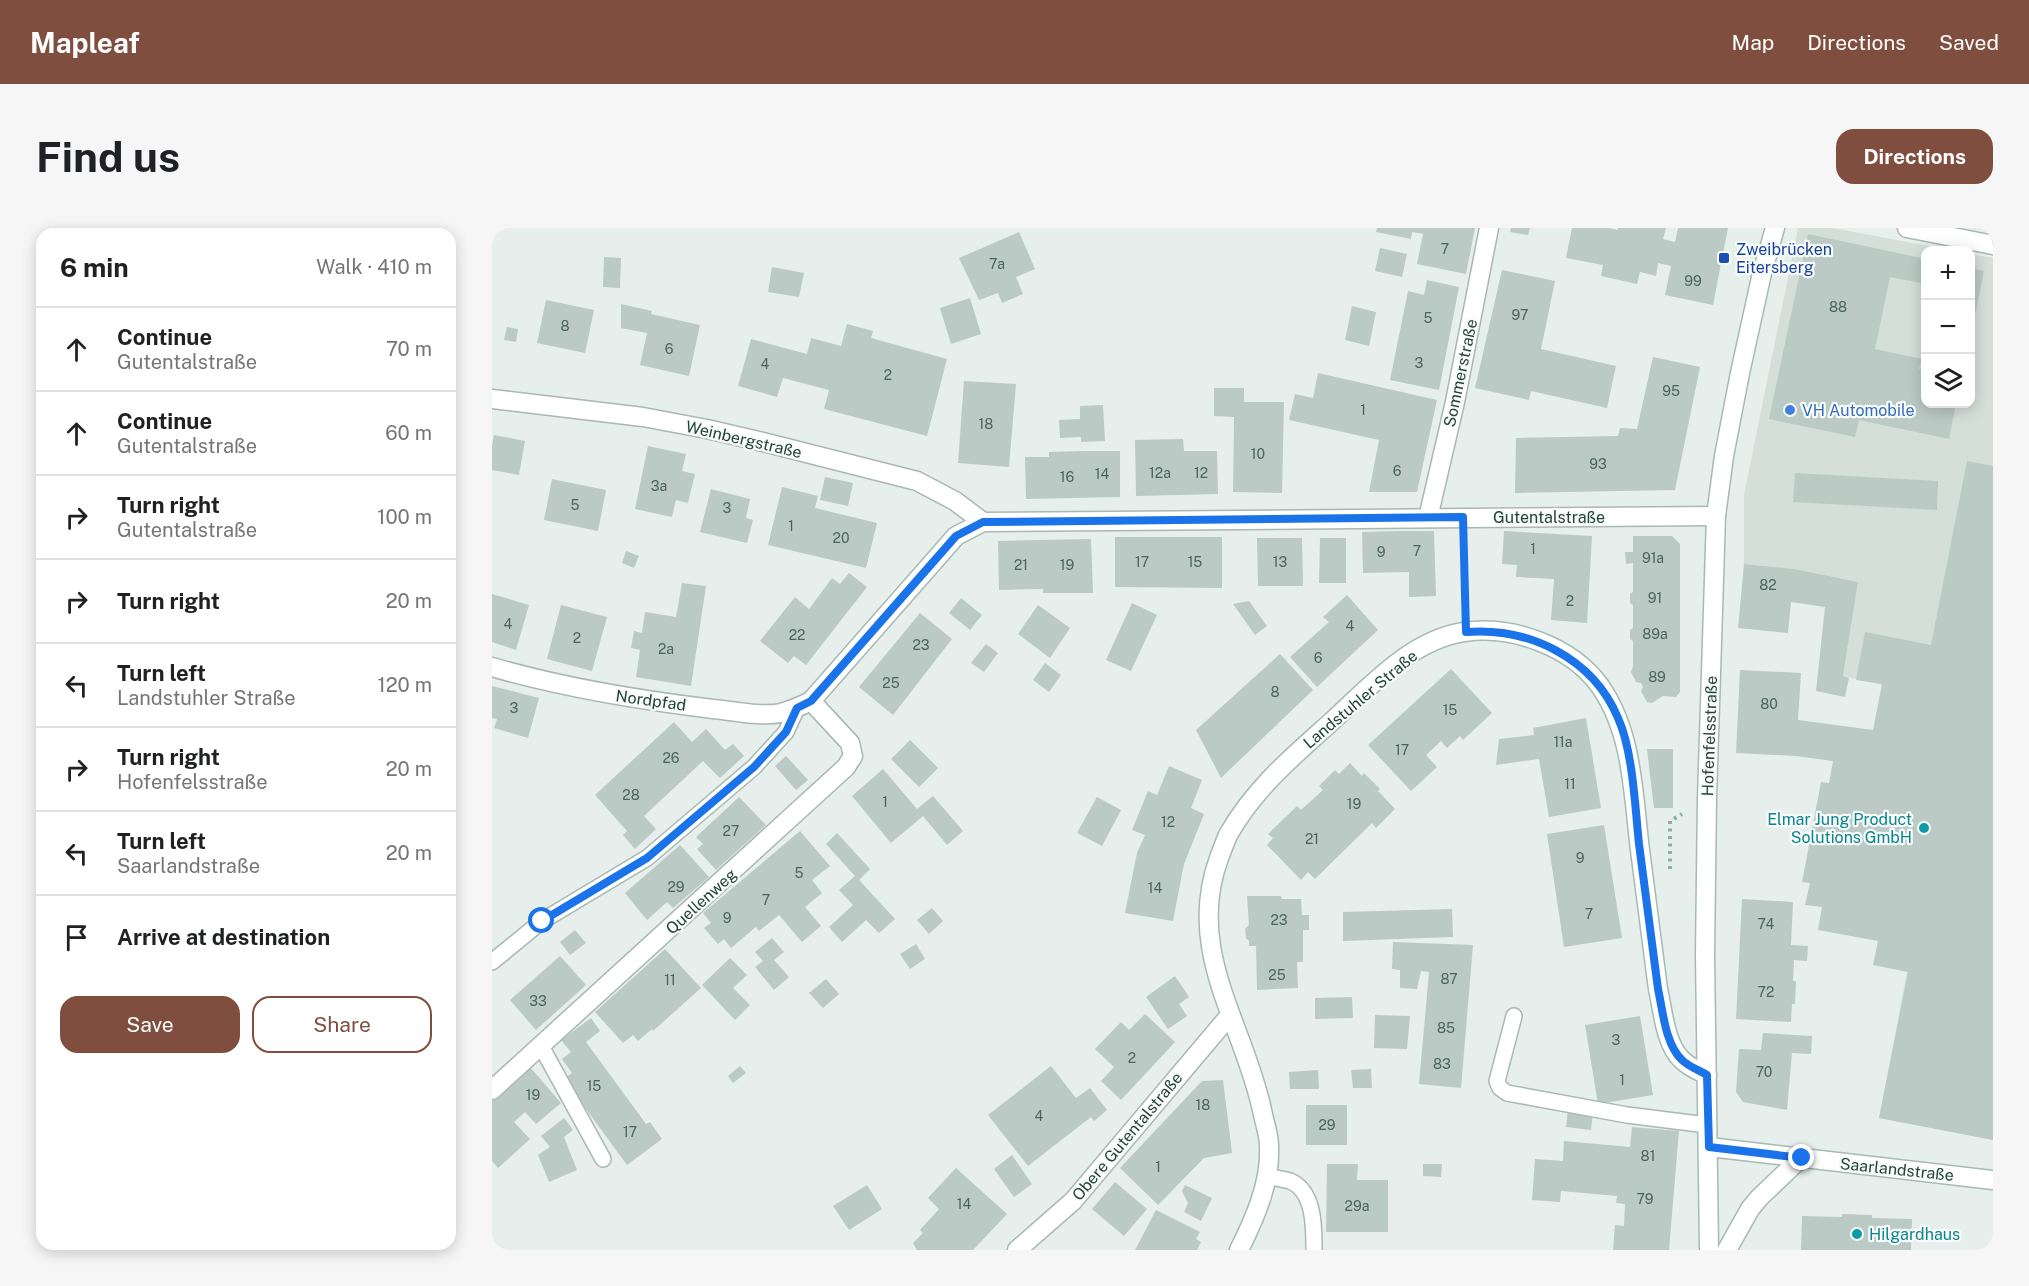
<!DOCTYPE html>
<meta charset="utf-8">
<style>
body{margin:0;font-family:"Public Sans",sans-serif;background:#f6f6f6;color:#202124}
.controls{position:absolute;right:18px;top:18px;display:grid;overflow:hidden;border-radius:12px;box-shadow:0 3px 15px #0003}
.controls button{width:54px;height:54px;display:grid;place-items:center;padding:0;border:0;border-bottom:2px solid #e0e0e0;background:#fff;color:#202124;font:30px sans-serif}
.stop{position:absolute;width:18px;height:18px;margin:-14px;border:4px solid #1a73e8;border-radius:50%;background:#fff}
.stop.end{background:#1a73e8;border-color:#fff;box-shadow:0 2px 6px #0008}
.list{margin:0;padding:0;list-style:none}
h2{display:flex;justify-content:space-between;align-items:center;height:78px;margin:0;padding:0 24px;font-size:26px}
h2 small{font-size:20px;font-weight:400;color:#757577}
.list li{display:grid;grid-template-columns:39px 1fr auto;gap:18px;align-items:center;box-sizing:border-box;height:84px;padding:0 24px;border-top:2px solid #e0e0e0}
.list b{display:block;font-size:22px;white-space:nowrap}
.list p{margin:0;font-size:20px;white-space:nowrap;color:#757577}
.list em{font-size:20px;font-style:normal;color:#757577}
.actions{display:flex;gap:12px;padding:18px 24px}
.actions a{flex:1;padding:14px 0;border:2px solid #7f4e3f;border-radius:18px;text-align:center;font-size:21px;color:#7f4e3f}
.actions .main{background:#7f4e3f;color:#fff}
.icon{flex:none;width:33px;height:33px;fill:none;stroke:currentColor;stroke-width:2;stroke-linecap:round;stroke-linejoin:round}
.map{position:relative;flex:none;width:1501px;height:1022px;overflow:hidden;border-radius:18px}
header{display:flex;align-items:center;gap:36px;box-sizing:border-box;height:84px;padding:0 30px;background:#7f4e3f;color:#fff}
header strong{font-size:28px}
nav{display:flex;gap:33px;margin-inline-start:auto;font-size:21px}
.intro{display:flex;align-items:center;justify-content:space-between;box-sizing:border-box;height:144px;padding:0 36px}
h1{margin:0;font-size:42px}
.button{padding:15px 27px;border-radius:18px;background:#7f4e3f;color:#fff;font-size:21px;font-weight:700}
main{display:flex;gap:36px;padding:0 36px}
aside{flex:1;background:#fff;border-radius:18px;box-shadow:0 3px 15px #0003}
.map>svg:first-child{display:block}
.built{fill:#d4dfda}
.building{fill:#bbcac4}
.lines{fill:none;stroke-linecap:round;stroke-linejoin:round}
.lane-casing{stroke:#a8b8b2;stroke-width:18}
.street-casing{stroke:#a8b8b2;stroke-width:21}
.secondary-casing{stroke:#a4bbb3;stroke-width:21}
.path{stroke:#86b3a5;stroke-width:4;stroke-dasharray:3 4.5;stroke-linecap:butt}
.lane{stroke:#fff;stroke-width:15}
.street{stroke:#fff;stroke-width:18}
.secondary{stroke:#fff;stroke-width:18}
.route{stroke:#1a73e8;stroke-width:8}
.transit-dot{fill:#1a4fb4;stroke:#f7fbf9;stroke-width:2}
.shop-dot{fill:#3f7fe0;stroke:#f7fbf9;stroke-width:2}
.culture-dot{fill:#0f9aa8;stroke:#f7fbf9;stroke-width:2}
.labels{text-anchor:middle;stroke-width:4.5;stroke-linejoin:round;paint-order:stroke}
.number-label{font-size:14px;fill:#4a645c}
.transit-label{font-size:16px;fill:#164399;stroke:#f7fbf9;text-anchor:start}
.street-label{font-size:16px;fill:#24423a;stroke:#f7fbf9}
.shop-label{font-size:16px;fill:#366cbe;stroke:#f7fbf9;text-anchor:start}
.culture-label{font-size:16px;fill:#0d838f;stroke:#f7fbf9;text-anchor:end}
</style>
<header>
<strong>Mapleaf</strong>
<nav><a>Map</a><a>Directions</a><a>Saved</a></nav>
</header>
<div class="intro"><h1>Find us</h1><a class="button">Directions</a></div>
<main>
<aside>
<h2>6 min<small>Walk · 410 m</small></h2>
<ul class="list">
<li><svg class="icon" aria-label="ahead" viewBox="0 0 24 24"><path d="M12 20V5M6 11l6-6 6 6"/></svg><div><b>Continue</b><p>Gutentalstraße</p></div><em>70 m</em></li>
<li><svg class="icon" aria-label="ahead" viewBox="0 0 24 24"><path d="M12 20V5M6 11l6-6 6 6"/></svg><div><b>Continue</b><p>Gutentalstraße</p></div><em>60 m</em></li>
<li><svg class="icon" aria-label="right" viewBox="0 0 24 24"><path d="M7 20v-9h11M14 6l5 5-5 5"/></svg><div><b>Turn right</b><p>Gutentalstraße</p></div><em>100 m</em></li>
<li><svg class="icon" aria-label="right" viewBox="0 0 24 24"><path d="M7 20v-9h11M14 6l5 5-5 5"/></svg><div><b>Turn right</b></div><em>20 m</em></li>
<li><svg class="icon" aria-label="left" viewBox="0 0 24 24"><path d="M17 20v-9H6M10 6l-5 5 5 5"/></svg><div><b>Turn left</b><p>Landstuhler Straße</p></div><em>120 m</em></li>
<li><svg class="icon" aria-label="right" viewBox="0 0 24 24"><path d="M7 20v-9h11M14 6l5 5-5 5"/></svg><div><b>Turn right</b><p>Hofenfelsstraße</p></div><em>20 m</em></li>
<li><svg class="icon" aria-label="left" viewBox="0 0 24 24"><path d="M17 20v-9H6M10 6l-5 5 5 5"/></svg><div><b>Turn left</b><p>Saarlandstraße</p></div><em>20 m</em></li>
<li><svg class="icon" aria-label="arrive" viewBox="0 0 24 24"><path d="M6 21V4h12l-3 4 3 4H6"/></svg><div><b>Arrive at destination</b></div></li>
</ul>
<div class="actions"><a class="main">Save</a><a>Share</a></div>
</aside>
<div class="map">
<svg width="1501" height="1022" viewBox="0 0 1501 1022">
<rect width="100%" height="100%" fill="#e6efeb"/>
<path class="built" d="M1306,0H1340L1459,22H1434V176H1478L1479,26L1501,30V912L1387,890L1425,692L1351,661L1390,457L1351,448L1366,354L1303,341L1252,336V267Z"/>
<g class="building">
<path d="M885,0H983L974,46L925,36L931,6L920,4L919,11L884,4Z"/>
<path d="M1019,0H1038L1036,7L1018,4Z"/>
<path d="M1080,0H1116L1126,2V0H1174L1171,11L1183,14L1186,0H1236L1221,77L1173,67L1179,38L1166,35L1164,48L1148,44L1145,56L1109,48L1111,37L1074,30Z"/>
<path d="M527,4L543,41L524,49L531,66L510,75L506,65L487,72L467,30Z"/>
<path d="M1316,6L1434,31V56L1398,49L1383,121L1430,131L1427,141L1434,143V176H1464L1457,211L1367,192L1363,209L1277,191Z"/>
<path d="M888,20L915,26L910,49L883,43Z"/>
<path d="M112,29L129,30L128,60L111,59Z"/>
<path d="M280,39L312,45L307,69L276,64Z"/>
<path d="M1479,40L1492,43L1480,102H1479Z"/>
<path d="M1010,42L1063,53L1049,121L1124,138L1115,180L1039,163L1037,172L983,160Z"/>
<path d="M935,52L967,59L947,162L898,152L916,63L932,67Z"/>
<path d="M478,70L489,106L459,116L448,80Z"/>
<path d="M54,72L102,82L93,125L45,115Z"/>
<path d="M129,76L160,83L159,86L208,97L197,148L148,137L155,105L129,100Z"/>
<path d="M860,78L884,84L877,118L853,112Z"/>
<path d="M355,96L381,103L379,110L455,131L435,208L332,181L337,162L291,150L285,169L246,158L259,111L315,126L319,110L349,118Z"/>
<path d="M15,99L26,101L24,114L12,112Z"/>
<path d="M1161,129L1208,139L1183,262L1023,265L1024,210L1126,208L1128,200L1145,201Z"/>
<path d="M826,145L945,172L925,264H877L887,212L797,192L803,166L821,170Z"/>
<path d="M472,153L524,156L517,239L466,235Z"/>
<path d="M722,160H752V174H792L790,265L741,264L742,189L722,188Z"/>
<path d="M611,177L613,213L589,214V209L568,210L567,192L588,191V178Z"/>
<path d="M2,207L33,213L27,247L0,242V218Z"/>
<path d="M691,211L692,223H725L726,266L644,268L643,212Z"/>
<path d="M156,218L194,226L190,243L203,246L196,275L184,272L180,289L143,281Z"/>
<path d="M592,223H628V269L534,271L533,229H557V224Z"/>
<path d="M1475,233L1501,238V912L1387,890L1416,744L1381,737L1386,713L1326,702L1330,679L1313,677L1318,655L1310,654L1329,554L1337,555L1341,533L1304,528L1244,525L1248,442L1309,445L1306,492L1381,502L1390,456L1364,452L1373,404L1439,417Z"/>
<path d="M1303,245L1446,253L1445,282L1301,274Z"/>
<path d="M333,249L361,255L356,278L328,272Z"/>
<path d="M60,251L114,262L106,303L52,292Z"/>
<path d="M290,259L326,268L323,280L385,295L374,340L276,317Z"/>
<path d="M219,261L258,271L254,290L261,292L255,315L208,304Z"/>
<path d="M907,303H942L944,368L917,369V344L871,345L870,304Z"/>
<path d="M1012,303L1100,308L1095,395L1059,392L1062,351L1024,349L1025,337L1010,336Z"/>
<path d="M1141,308H1180L1188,316V464L1184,469L1171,468L1160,475L1155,474L1149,463L1151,459L1149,455L1144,454L1139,444L1141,438V413L1138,411V402L1141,400V377L1138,375V366L1141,364V335L1134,336L1133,324H1141Z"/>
<path d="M623,309H730V360L623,359Z"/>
<path d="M765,310H810L811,358H766Z"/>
<path d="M828,310H854V355H827Z"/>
<path d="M599,311L601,365H551V361L507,362L506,313Z"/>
<path d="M134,323L147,328L142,340L130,335Z"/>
<path d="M1252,336L1303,341L1366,354L1351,448L1357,450L1353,469L1324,463L1333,379L1299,374L1296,405L1246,400Z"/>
<path d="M357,345L375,359L314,437L302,428L296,435L268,413L303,369L317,381L340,350L348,356Z"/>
<path d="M190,355L214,358L199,458L144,449L148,422L139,420L142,403L150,405L153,384L184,389Z"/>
<path d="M0,366L37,377L24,422L0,414Z"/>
<path d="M855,367L886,402L825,459L798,429L837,394L831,389Z"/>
<path d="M469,370L490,387L478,402L457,385Z"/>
<path d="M757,373L775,398L763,407L741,376Z"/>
<path d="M640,375L665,387L639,443L614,432Z"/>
<path d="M69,377L115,389L100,443L55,431Z"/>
<path d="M546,377L578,400L558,430L526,406Z"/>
<path d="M428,385L460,411L401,487L367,459Z"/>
<path d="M494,416L506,425L492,444L479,435Z"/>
<path d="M788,426L821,462L729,550L704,502Z"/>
<path d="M553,435L569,447L557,464L541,452Z"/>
<path d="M959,441L1000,485L971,512L968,508L955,520L949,513L934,527L945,539L919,563L876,517Z"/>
<path d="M0,458L47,470L36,510L2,500L5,491L0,490Z"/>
<path d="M1094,490L1109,580L1057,589L1047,531L1004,537L1007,511L1042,507L1041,500Z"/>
<path d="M182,494L200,514L214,501L233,522L241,516L252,528L228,550L211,533L152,588L164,601L143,621L131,607L135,603L103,567Z"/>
<path d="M418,512L446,540L427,559L399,531Z"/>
<path d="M1155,521H1181V580H1162Z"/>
<path d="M294,528L316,552L304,562L283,538Z"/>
<path d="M858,535L870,548L872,545L888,561L886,563L903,581L884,600L880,595L823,651L816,644L809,652L775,617L781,610L776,606L805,578L809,582L831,562L827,558L843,542L847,546Z"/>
<path d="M677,538L710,552L699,580L712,586L692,636L681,693L633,685L645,625L653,607L640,602L656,563L665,567Z"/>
<path d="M391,541L425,581L441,568L471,603L455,617L431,588L399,615L360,568Z"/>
<path d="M247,569L274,597L224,642L205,621L211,616L204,609Z"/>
<path d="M605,569L629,582L610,618L585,605Z"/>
<path d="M1112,597L1130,710L1072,719L1055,606Z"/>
<path d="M308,603L338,638L320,652L330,665L313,679L329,698L310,714L287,687L267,703L264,699L239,720L232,711L226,716L212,700L219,695L211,685Z"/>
<path d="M345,605L378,641L367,652L403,691L387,705L374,692L350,714L337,699L361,677L347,662L363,648L334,616Z"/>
<path d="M188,617L217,649L181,680L175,674L155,692L133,665Z"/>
<path d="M755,668H789L790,671H809L810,687H817V702H811V734H805L806,760L765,762L764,718H757V713L754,710L753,701L757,697Z"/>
<path d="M1250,671L1301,674L1299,717L1316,718L1315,733L1302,732L1301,753H1304L1303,776H1300L1299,794L1244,791Z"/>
<path d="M440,680L451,693L437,706L425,692Z"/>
<path d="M960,681L961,709L851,713V684Z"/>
<path d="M83,702L94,715L78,727L68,714Z"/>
<path d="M280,710L292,724L282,732L297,749L282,762L263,739L271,733L263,724Z"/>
<path d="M901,714L981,717L969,860L927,856L937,744L929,743L925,761L908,760V742L900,741Z"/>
<path d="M424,716L433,731L418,741L408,726Z"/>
<path d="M173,721L209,760L161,803L160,801L146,813L141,807L131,815L103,784Z"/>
<path d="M68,728L94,757L44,802L18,772Z"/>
<path d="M238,730L255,747L241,760L258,777L243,792L210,757Z"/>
<path d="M683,748L697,769L687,776L695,788L676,801L654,769Z"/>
<path d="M334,751L347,766L331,780L317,765Z"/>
<path d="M860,769L861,790L823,791V770Z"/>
<path d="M653,786L683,814L629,872L609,853L622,839L603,821L629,794L637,802Z"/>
<path d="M883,787L918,788L915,821L882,820Z"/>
<path d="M1148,788L1161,867L1106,876L1093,797Z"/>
<path d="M99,790L108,803L94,814L154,896L158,894L170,911L135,937L72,851L80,845L70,831L79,824L69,812Z"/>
<path d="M1271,805L1320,808L1319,826L1300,825L1295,882L1251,874L1244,864L1247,821L1269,822Z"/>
<path d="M248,838L254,845L241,855L236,848Z"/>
<path d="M559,838L584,870L598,860L615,882L602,893L599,889L536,938L496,887Z"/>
<path d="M38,839L69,875L44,896L33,884L22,894L38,911L6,940L0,933V872Z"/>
<path d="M879,841L880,860H861L859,842Z"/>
<path d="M826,842L827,861H798L797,844Z"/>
<path d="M731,852L740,925L712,930L666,977L628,940L710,853Z"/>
<rect x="814" y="877" width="41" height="40"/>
<path d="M1076,881L1101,884L1099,902L1074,899Z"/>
<path d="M72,890L81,902L72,909L85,942L57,954L46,927L58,919L49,908Z"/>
<path d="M1140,899L1187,903L1177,1022H1121L1123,997L1132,998L1133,976L1124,975L1125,968L1069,963L1068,974L1040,972L1043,931L1071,933L1072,913L1138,919Z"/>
<path d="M520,927L540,956L522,969L502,941Z"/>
<path d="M835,936H866L865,952H896V1004H834Z"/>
<path d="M931,936H950L949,949L931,948Z"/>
<path d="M464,940L515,986L481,1022H425L421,1015L431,1005L428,1002L447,981L436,970Z"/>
<path d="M623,954L655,981L632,1008L600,981Z"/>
<path d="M375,957L390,981L357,1002L341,978Z"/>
<path d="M693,957L720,970L709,993L692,984L696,975L690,963Z"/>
<path d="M664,982L708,1004L704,1011L709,1014L705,1022H643Z"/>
<path d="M1350,986L1380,987V990L1420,991L1419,1022H1309L1310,988L1350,989Z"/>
</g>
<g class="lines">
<g class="lane-casing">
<g id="lane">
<path d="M0,734L50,693L155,630L262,539L294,504L305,480"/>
<path d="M1022,788L1005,853L1008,860L1015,865L1135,887L1215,897"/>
<path d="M49,818L111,931"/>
<path d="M775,948C783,950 791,951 798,953C823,963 822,1001 822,1022"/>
</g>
</g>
<g class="street-casing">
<g id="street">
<path d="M1415,0L1501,17"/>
<path d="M0,171L151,189L215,201L275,215L425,253L463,273L491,294"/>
<path d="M936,290L963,174L997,0"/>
<path d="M0,439C72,460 146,472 221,481C243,483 268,489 289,485C300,482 309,478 319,473L464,308L491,294L1224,288"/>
<path d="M0,862L354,539L361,528L358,515L319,473"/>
<path d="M525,1022L581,973L738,787"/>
</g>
</g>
<g class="secondary-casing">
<g id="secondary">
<path d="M1217,919L1501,952"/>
<path d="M747,1022C763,990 779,954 777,918C777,906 772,893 770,882C751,794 693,723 727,630C730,622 733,614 736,607C762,561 800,529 838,495C877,460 918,412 972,404C1020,397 1079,418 1108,458C1141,505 1141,566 1148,622C1154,668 1160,714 1166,761C1171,783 1173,816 1190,832C1197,839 1207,843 1215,847"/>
<path d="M1217,1022L1213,726L1215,570L1224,288L1232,228L1248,145L1270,45L1283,0"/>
<path d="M1235,1022L1258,981L1267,970L1309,930"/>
</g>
</g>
<g class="path">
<path d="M972,314L974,379"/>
<path d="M1178,641V593L1190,586"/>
</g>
<use href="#lane" class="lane"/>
<use href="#street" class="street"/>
<use href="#secondary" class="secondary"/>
</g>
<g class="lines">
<path class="route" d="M50,693L155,630L262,539L294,504L305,480L319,473L464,308L491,294L971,289L974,404C1037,399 1101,430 1126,490C1141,523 1143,579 1147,616C1153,664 1160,712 1166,761C1171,783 1173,816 1190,832C1197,839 1207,842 1215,847L1217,919L1310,930"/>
</g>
<rect class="transit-dot" x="1226" y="24" width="12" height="12" rx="3"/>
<circle class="shop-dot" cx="1298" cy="182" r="6"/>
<g class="culture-dot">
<circle cx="1432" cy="600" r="6"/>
<circle cx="1365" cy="1006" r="6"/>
</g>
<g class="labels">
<g class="number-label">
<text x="953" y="26">7</text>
<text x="505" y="41">7a</text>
<text x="1201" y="58">99</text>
<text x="1346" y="84">88</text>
<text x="1028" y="92">97</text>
<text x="936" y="95">5</text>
<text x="73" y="103">8</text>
<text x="177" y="126">6</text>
<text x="927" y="140">3</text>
<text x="273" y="141">4</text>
<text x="396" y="152">2</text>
<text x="1179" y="168">95</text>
<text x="871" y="187">1</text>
<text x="494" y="201">18</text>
<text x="766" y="231">10</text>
<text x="1106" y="241">93</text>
<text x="905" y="248">6</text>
<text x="668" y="250">12a</text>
<text x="709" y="250">12</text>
<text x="610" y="251">14</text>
<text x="575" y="254">16</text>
<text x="167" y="263">3a</text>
<text x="83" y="282">5</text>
<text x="235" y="285">3</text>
<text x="299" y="303">1</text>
<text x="349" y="315">20</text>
<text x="1041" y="326">1</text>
<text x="925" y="328">7</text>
<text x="889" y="329">9</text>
<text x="1161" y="335">91a</text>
<text x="650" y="339">17</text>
<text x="703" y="339">15</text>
<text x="788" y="339">13</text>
<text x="529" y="342">21</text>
<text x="575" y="342">19</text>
<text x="1276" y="362">82</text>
<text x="1163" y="375">91</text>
<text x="1078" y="378">2</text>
<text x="16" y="401">4</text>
<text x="858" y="403">4</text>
<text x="1163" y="411">89a</text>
<text x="305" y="412">22</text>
<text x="85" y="415">2</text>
<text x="429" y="422">23</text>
<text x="174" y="426">2a</text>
<text x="826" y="435">6</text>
<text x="1165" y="454">89</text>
<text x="399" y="460">25</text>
<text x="783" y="469">8</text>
<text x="1277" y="481">80</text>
<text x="22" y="485">3</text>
<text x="958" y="487">15</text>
<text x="1071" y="519">11a</text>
<text x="910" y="527">17</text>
<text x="179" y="535">26</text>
<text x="1078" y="561">11</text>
<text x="139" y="572">28</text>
<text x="393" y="579">1</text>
<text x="862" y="581">19</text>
<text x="676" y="599">12</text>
<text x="239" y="608">27</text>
<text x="820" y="616">21</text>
<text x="1088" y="635">9</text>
<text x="307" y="650">5</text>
<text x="184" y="664">29</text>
<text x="663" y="665">14</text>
<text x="274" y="677">7</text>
<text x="1097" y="691">7</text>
<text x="235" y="695">9</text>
<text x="787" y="697">23</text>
<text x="1274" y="701">74</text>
<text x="785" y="752">25</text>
<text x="957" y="756">87</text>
<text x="178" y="757">11</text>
<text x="1274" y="769">72</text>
<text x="46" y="778">33</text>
<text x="954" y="805">85</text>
<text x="1124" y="817">3</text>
<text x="640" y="835">2</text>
<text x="950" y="841">83</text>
<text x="1272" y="849">70</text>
<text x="1130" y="857">1</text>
<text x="102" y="863">15</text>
<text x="41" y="872">19</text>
<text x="711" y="882">18</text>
<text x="547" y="893">4</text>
<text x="835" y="902">29</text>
<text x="138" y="909">17</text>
<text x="1156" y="933">81</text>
<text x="666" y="944">1</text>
<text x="1153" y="976">79</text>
<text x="472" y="981">14</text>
<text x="865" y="983">29a</text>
</g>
<g class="transit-label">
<text x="1244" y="27">Zweibrücken<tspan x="1244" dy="18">Eitersberg</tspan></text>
</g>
<g class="street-label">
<text transform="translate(968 145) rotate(-78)" y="6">Sommerstraße</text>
<text transform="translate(252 211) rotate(13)" y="6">Weinbergstraße</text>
<text x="1057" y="295">Gutentalstraße</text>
<text transform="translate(868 471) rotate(-40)" y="6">Landstuhler Straße</text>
<text transform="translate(159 472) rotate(8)" y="6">Nordpfad</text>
<text transform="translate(1217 508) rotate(-88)" y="6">Hofenfelsstraße</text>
<text transform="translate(209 673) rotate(-42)" y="6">Quellenweg</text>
<text transform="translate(635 908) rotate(-50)" y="6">Obere Gutentalstraße</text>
<text transform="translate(1405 941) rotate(6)" y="6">Saarlandstraße</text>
</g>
<g class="shop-label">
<text x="1310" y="188">VH Automobile</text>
</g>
<g class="culture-label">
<text x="1420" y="597">Elmar Jung Product<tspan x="1420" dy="18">Solutions GmbH</tspan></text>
<text x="1377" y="1012" text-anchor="start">Hilgardhaus</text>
</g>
</g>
</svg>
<div class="controls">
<button>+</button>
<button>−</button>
<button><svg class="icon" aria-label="layers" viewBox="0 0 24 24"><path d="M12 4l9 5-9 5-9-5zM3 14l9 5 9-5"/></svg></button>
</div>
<div class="stop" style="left:50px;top:693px"></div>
<div class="stop end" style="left:1310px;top:930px"></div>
</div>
</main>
